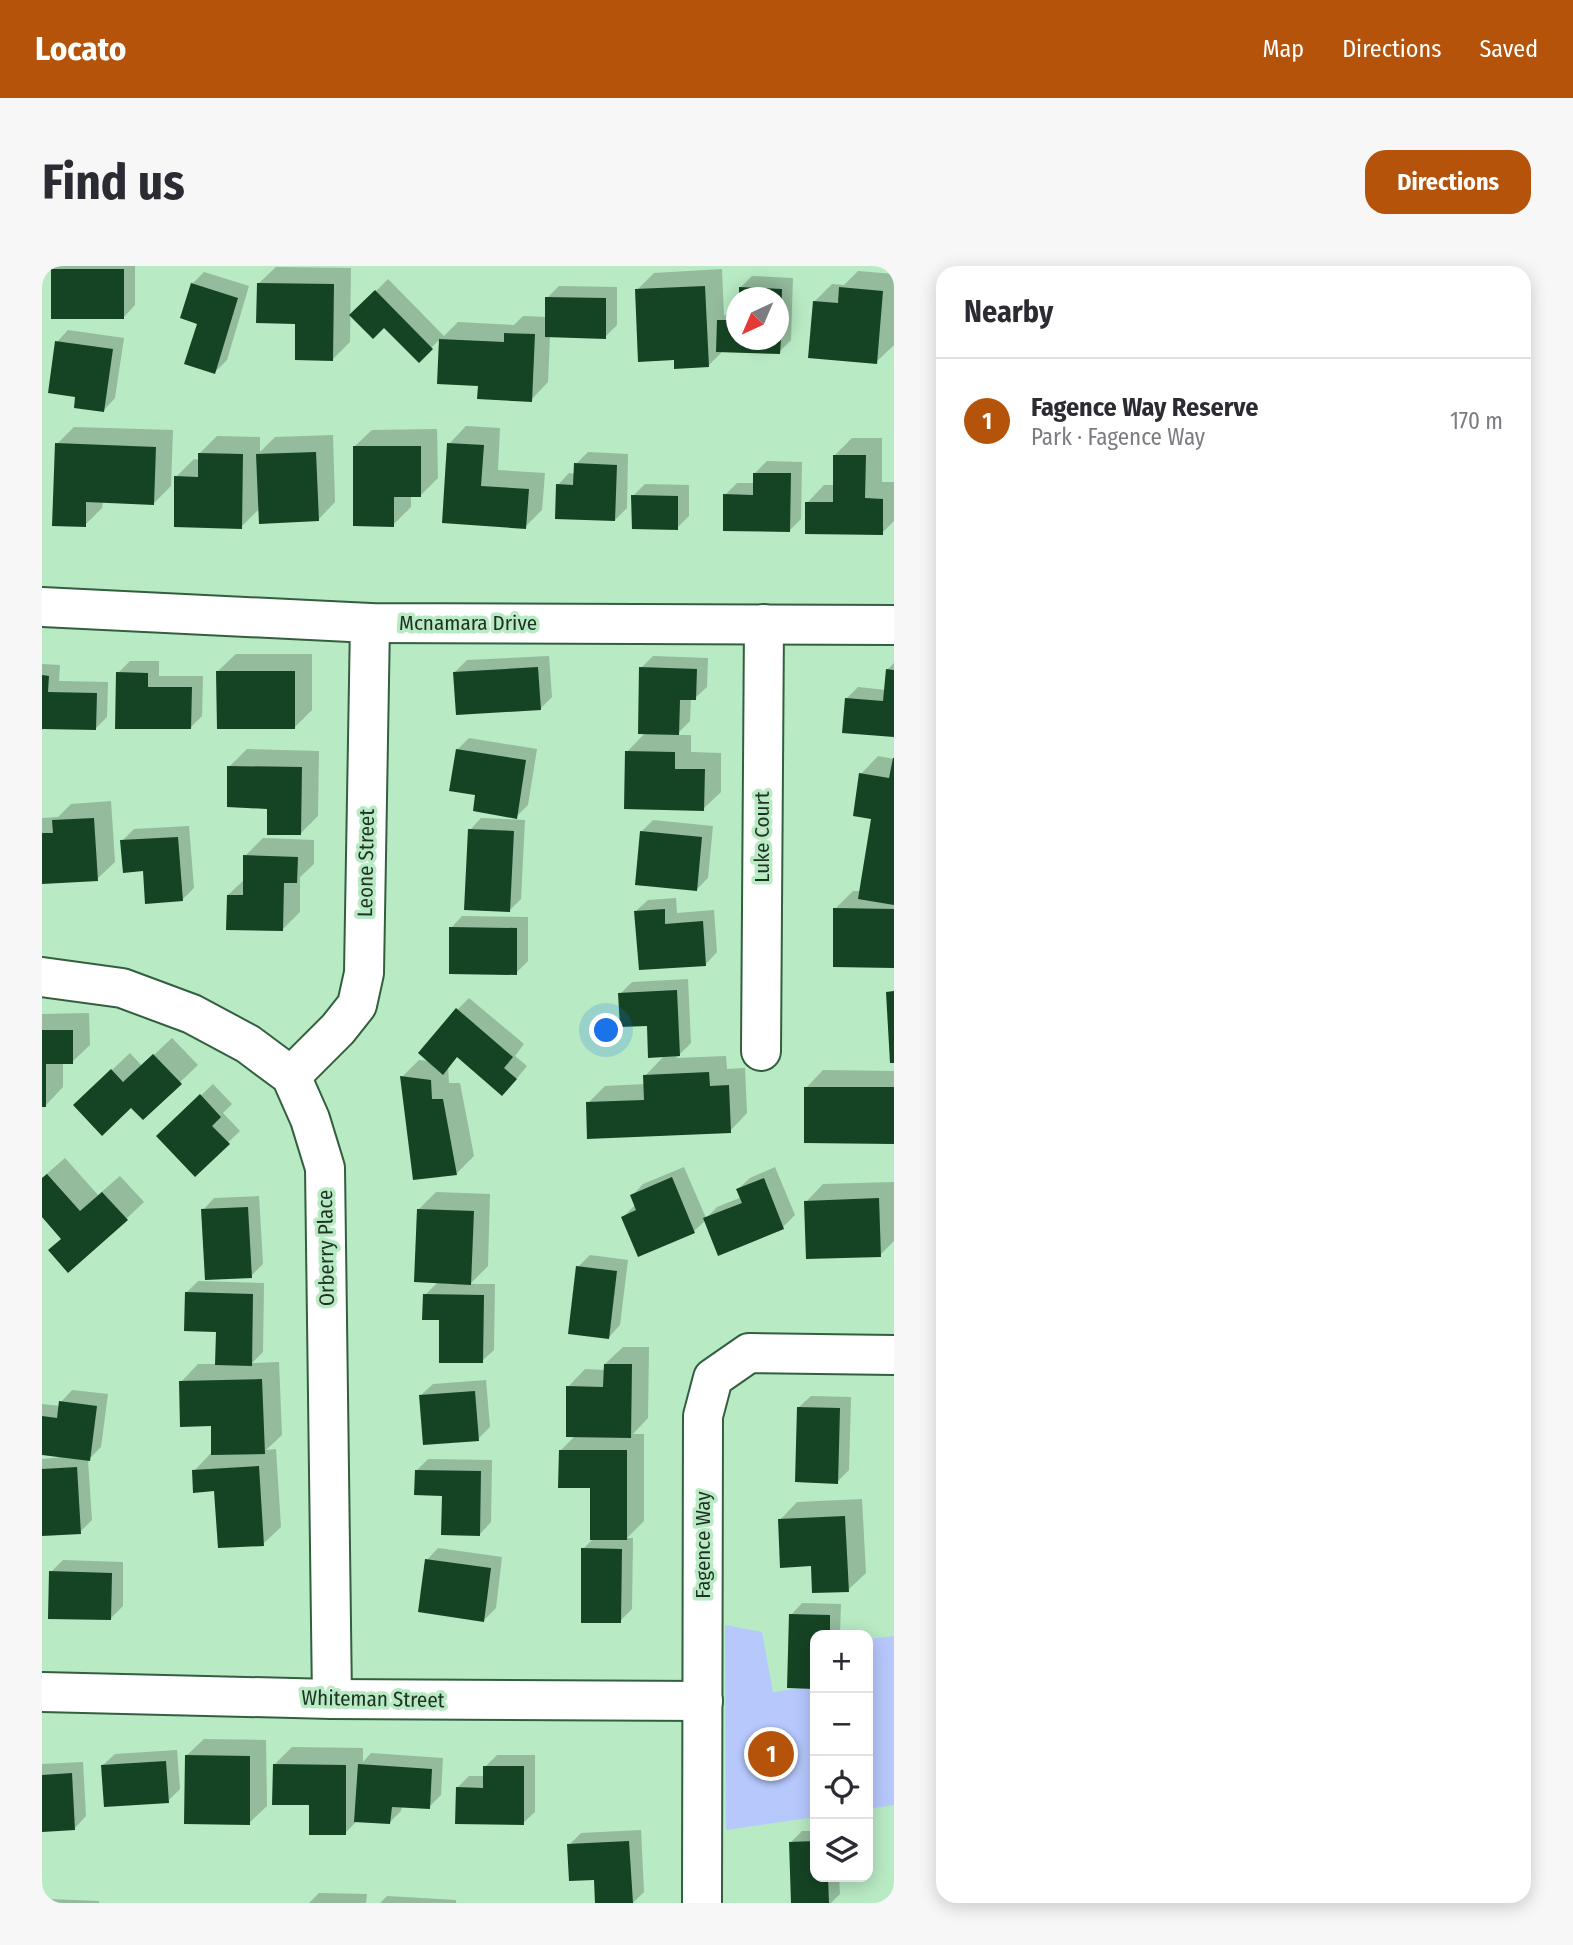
<!DOCTYPE html>
<meta charset="utf-8">
<style>
body{margin:0;font-family:"Fira Sans Condensed",sans-serif;background:#f7f7f7;color:#2b2b33}
.controls{position:absolute;right:21px;bottom:21px;display:grid;overflow:hidden;border-radius:14px;box-shadow:0 4px 18px #0003}
.controls button{width:63px;height:63px;display:grid;place-items:center;padding:0;border:0;border-bottom:2px solid #e1e1e2;background:#fff;color:#2b2b33;font:35px sans-serif}
.compass{position:absolute;left:684px;top:21px;width:63px;height:63px;border-radius:50%;background:#fff;box-shadow:0 4px 18px #0003;rotate:224deg}
.you{position:absolute;left:565px;top:765px;width:24px;height:24px;margin:-18px;border:5px solid #fff;border-radius:50%;background:#1a73e8;box-shadow:0 0 0 10px #1a73e833}
.badge{display:grid;place-items:center;width:46px;height:46px;border-radius:50%;background:#b45309;color:#fff;font-size:23px;font-weight:700}
.pin{position:absolute;translate:-50% -50%;border:4px solid #fff;box-shadow:0 2px 7px #0006}
.list{margin:0;padding:0;list-style:none}
h2{display:flex;justify-content:space-between;align-items:center;height:91px;margin:0;padding:0 28px;font-size:30px}
h2 small{font-size:23px;font-weight:400;color:#7c7c81}
.list li{display:grid;grid-template-columns:46px 1fr auto;gap:21px;align-items:center;box-sizing:border-box;height:126px;padding:0 28px;border-top:2px solid #e1e1e2}
.list b{display:block;font-size:26px;white-space:nowrap}
.list p{margin:0;font-size:23px;white-space:nowrap;color:#7c7c81}
.list em{font-size:23px;font-style:normal;color:#7c7c81}
.icon{flex:none;width:38px;height:38px;fill:none;stroke:currentColor;stroke-width:2;stroke-linecap:round;stroke-linejoin:round}
.map{position:relative;flex:none;width:852px;height:1637px;overflow:hidden;border-radius:21px}
header{display:flex;align-items:center;gap:42px;box-sizing:border-box;height:98px;padding:0 35px;background:#b45309;color:#fff}
header strong{font-size:33px}
nav{display:flex;gap:38px;margin-inline-start:auto;font-size:24px}
.intro{display:flex;align-items:center;justify-content:space-between;box-sizing:border-box;height:168px;padding:0 42px}
h1{margin:0;font-size:49px}
.button{padding:18px 32px;border-radius:21px;background:#b45309;color:#fff;font-size:24px;font-weight:700}
main{display:flex;gap:42px;padding:0 42px}
aside{flex:1;background:#fff;border-radius:21px;box-shadow:0 4px 18px #0003}
.map>svg:first-child{display:block}
.green{fill:#b7c8fd}
.shadow{fill:#0003}
.building{fill:#154424}
.lines{fill:none;stroke-linecap:round;stroke-linejoin:round}
.minor-casing{stroke:#325f3e;stroke-width:42}
.minor{stroke:#fff;stroke-width:38}
.labels{text-anchor:middle;stroke-width:7;stroke-linejoin:round;paint-order:stroke}
.street-label{font-size:21px;fill:#1e3123;stroke:#b8eac3}
</style>
<header>
<strong>Locato</strong>
<nav><a>Map</a><a>Directions</a><a>Saved</a></nav>
</header>
<div class="intro"><h1>Find us</h1><a class="button">Directions</a></div>
<main>
<div class="map">
<svg width="852" height="1637" viewBox="0 0 852 1637">
<rect width="100%" height="100%" fill="#b8eac3"/>
<g class="green">
<path d="M683,1359L720,1366L731,1426L773,1420V1551L684,1564Z"/>
<path d="M852,1370V1539L826,1543V1373Z"/>
</g>
<g class="shadow">
<path d="M14,0H93V39L82,51L11,3Z"/>
<path d="M234,1L309,2L308,76L291,93L216,18Z"/>
<path d="M680,3L682,50L689,43H694V74H736V32L698,22L710,10L751,12L749,74L737,86L681,85L666,100L634,93L595,24L612,7Z"/>
<path d="M816,5L852,8V79L834,96L772,36L790,18L802,19Z"/>
<path d="M162,6L207,20L185,94L173,106L157,57L150,18Z"/>
<path d="M346,13L402,70L416,56L472,59L481,50L505,51V32L517,20L575,21V59L563,71L508,70L506,116L489,134L437,119L397,117L398,73L377,94L342,59L310,49Z"/>
<path d="M26,64L82,72L73,132L62,144L35,129L15,76Z"/>
<path d="M424,160L458,162L456,204L503,207L500,244L483,261L402,256L407,178Z"/>
<path d="M32,161L131,164L129,220L112,237L61,235L60,242L43,259L15,178Z"/>
<path d="M395,163L396,212L378,230H369V241L351,259L312,181L330,164Z"/>
<path d="M291,169L293,236L276,254L218,242L199,261L134,211L152,193L158,194V187L175,170L218,171V186L233,171Z"/>
<path d="M810,172H840V216H852V255L840,267L765,237L782,219H792L793,189Z"/>
<path d="M546,186L586,188L585,242L573,254L516,219L527,207L534,208V198Z"/>
<path d="M725,195L760,196L759,253L748,264L683,229L695,217H713V207Z"/>
<path d="M603,218L647,219V250L635,262L591,230Z"/>
<path d="M194,388H270V444L252,462L176,405Z"/>
<path d="M507,390L510,431L498,443L413,406L425,394Z"/>
<path d="M611,390L666,392L665,421L653,432H649L648,455L634,469H649V486L679,487V526L661,543L585,486L604,466L599,402Z"/>
<path d="M88,395H117V410H161L160,450L148,462L76,407Z"/>
<path d="M852,397V469L802,466L804,433L816,421L844,424L845,404Z"/>
<path d="M0,398L18,399L17,415L66,416L65,451L53,463L0,462Z"/>
<path d="M427,472L495,483L486,539L474,551L435,528L416,483Z"/>
<path d="M205,483L277,485L276,550L259,567L227,541L187,501Z"/>
<path d="M836,490L852,493V701L792,699L793,643L811,625H819L831,551L819,508Z"/>
<path d="M69,535L73,596L55,613L0,617V552L16,551L29,538Z"/>
<path d="M439,552L483,554L479,633L468,644L428,564Z"/>
<path d="M611,554L671,560L666,612L654,624L599,566Z"/>
<path d="M147,560L152,622L140,634L103,604L80,575L92,563Z"/>
<path d="M221,572L272,574V598L258,611V646L240,664L186,629L203,613V590Z"/>
<path d="M634,632L635,647L672,644L675,686L664,698L594,645L606,634Z"/>
<path d="M420,650L486,651V695L474,707L409,662Z"/>
<path d="M646,713L649,777L634,792L684,790L685,803L703,802L705,847L688,865L546,837L563,820L603,818V810L623,789L607,758L578,728L590,716Z"/>
<path d="M427,732L482,778L473,790L485,800L472,816L416,790L406,801L407,817H418L432,890L415,907L360,811L377,794L388,795L415,744Z"/>
<path d="M47,747L48,779L30,796H21V821L4,839H0V748Z"/>
<path d="M130,772L156,799L138,816L89,840L51,822L88,787L100,800Z"/>
<path d="M781,804L852,805V876L763,875L764,822Z"/>
<path d="M171,818L190,838L181,847L198,865L153,908L117,870Z"/>
<path d="M23,892L56,929L78,910L102,936L84,953L21,972L0,949V912Z"/>
<path d="M642,901L664,952L675,941L700,931L696,923L708,912L733,901L753,949L741,961L677,987L664,954L652,965L597,989L581,951L594,938L590,930L601,918Z"/>
<path d="M852,916V975L838,989L764,936L781,918Z"/>
<path d="M394,926L448,928L446,1000L428,1018H453L452,1084L440,1095L399,1052L383,1029L396,1016L377,943Z"/>
<path d="M217,930L221,998L209,1010L161,944L172,932Z"/>
<path d="M548,989L586,994L578,1059L567,1071L536,1001Z"/>
<path d="M156,1015L222,1017L221,1086L210,1097L237,1096L240,1169L224,1184L234,1183L239,1261L221,1278L174,1224L152,1205L169,1187L170,1158L139,1116L156,1098H175L176,1064L144,1027Z"/>
<path d="M581,1081H607L606,1152L591,1168H602V1255L585,1272H591L590,1343L578,1355L541,1283L552,1272L550,1220L518,1185L533,1170L526,1121L543,1103L563,1104V1098Z"/>
<path d="M444,1114L448,1161L436,1173L379,1129L391,1118Z"/>
<path d="M30,1124L66,1128L59,1181L46,1194L50,1254L38,1266L0,1268V1193L21,1191L0,1187V1138L18,1140L19,1136Z"/>
<path d="M769,1130L809,1131L807,1204L795,1216L757,1141Z"/>
<path d="M386,1193L450,1194L449,1256L438,1268L402,1228L374,1205Z"/>
<path d="M820,1233L824,1307L806,1324L770,1299L738,1254L755,1236Z"/>
<path d="M396,1282L460,1291L454,1342L442,1354L385,1294Z"/>
<path d="M21,1294L81,1296V1340L69,1352L9,1306Z"/>
<path d="M760,1337L799,1338L798,1369H773V1421L747,1420L749,1349Z"/>
<path d="M162,1473L224,1474L225,1540L207,1557L144,1490Z"/>
<path d="M250,1481L321,1482V1496L329,1487L401,1492L399,1529L387,1541L360,1540L359,1545L347,1557L316,1554L303,1567L269,1537L232,1499Z"/>
<path d="M135,1484L138,1523L126,1535L61,1499L73,1488Z"/>
<path d="M455,1489H493V1546L481,1557L415,1522L427,1510H443V1501Z"/>
<path d="M41,1496L44,1550L33,1562L0,1564V1498Z"/>
<path d="M599,1564L602,1626L591,1637L553,1612L527,1579L539,1567Z"/>
<path d="M760,1565H773V1611H797L798,1628L789,1637H751L748,1577Z"/>
<path d="M277,1627L325,1628L324,1637H267Z"/>
<path d="M345,1630L414,1634V1637H338Z"/>
<path d="M7,1633L57,1635V1637H3Z"/>
</g>
<g class="building">
<rect x="9" y="3" width="73" height="50"/>
<path d="M149,17L196,32L173,108L142,98L155,58L138,52Z"/>
<path d="M215,17L292,18L291,95L253,94V58L214,57Z"/>
<path d="M663,20L667,101L632,103V94L596,96L593,23Z"/>
<path d="M697,21L740,23L739,66H736V32H697Z"/>
<path d="M797,21L841,25L835,98L766,92L771,35L796,37Z"/>
<path d="M333,24L391,83L377,97L342,62L331,73L307,49Z"/>
<path d="M503,31L564,32V73L503,71Z"/>
<path d="M675,54H694V74H739L738,88L674,86Z"/>
<path d="M462,67L493,68L490,136L435,133L436,120L395,118L397,73L462,76Z"/>
<path d="M13,75L71,83L62,146L32,142L33,131L6,127Z"/>
<path d="M13,177L114,181L112,239L44,236V261L10,260Z"/>
<path d="M405,177L442,179L439,220L487,223L484,263L400,257Z"/>
<path d="M311,180H379V231H352V261L311,260Z"/>
<path d="M274,186L277,255L217,258L214,188Z"/>
<path d="M156,187L201,188L200,263L132,261V210L156,211Z"/>
<path d="M791,189H824L823,232L841,233V269L763,268V236H791Z"/>
<path d="M532,197L575,199L573,255L513,253L514,218L531,219Z"/>
<path d="M711,207H749L748,266L681,265V228L711,229Z"/>
<path d="M589,229L636,230V264L590,263Z"/>
<path d="M496,401L499,444L414,449L411,406Z"/>
<path d="M597,401L655,403L654,434H638L637,469L596,468Z"/>
<path d="M844,403L852,404V471L800,467L803,432L841,435Z"/>
<path d="M174,405H253V463H175Z"/>
<path d="M74,406L106,407V421H150L149,463H73Z"/>
<path d="M0,409L7,410L6,426L55,427L54,464L0,463Z"/>
<path d="M414,483L484,494L475,553L431,545L433,529L407,525Z"/>
<path d="M583,485L633,486V503H663L662,545L582,543Z"/>
<path d="M851,492H852V639L816,633L829,553L811,550L817,507L847,512Z"/>
<path d="M185,500L260,501L259,569H225V543L185,541Z"/>
<path d="M52,552L56,615L0,618V567H11L10,554Z"/>
<path d="M426,563L472,565L468,646L422,644Z"/>
<path d="M598,565L660,571L655,625L593,619Z"/>
<path d="M136,571L141,635L103,638L101,605L81,607L78,574Z"/>
<path d="M201,589L256,591L255,617H242L241,665L184,664L185,629H201Z"/>
<path d="M791,642L852,643V702L791,701Z"/>
<path d="M623,643V658L661,655L664,700L597,704L592,645Z"/>
<path d="M407,661L475,662V709L407,708Z"/>
<path d="M635,724L638,790L606,792L605,760L578,761L576,727Z"/>
<path d="M852,725V797H848L844,726Z"/>
<path d="M414,742L471,791L462,802L475,813L460,830L415,791L401,809L376,787Z"/>
<path d="M0,764H31V798H4V841H0Z"/>
<path d="M111,788L140,818L101,854L89,842L60,870L31,839L69,803L81,816Z"/>
<path d="M667,806L668,820L687,819L689,867L545,873L544,836L602,834L601,809Z"/>
<path d="M358,810L389,814L390,833H401L415,909L371,914Z"/>
<path d="M762,821H852V878L762,877Z"/>
<path d="M158,828L179,851L170,860L188,878L153,911L114,870Z"/>
<path d="M5,908L38,945L60,926L86,954L26,1007L6,984L19,973L0,951V912Z"/>
<path d="M630,911L653,967L596,991L579,951L594,944L588,929Z"/>
<path d="M722,912L742,963L676,990L661,952L700,937L694,923Z"/>
<path d="M837,932L839,991L764,993L762,935Z"/>
<path d="M206,941L210,1012L163,1014L159,943Z"/>
<path d="M375,943L432,945L429,1019L372,1016Z"/>
<path d="M534,1000L575,1005L567,1073L526,1068Z"/>
<path d="M143,1026L211,1028L210,1100L173,1099L174,1066L142,1065Z"/>
<path d="M381,1028L442,1029L441,1097H397V1054H380Z"/>
<path d="M562,1098H590L589,1172L524,1171V1120L561,1121Z"/>
<path d="M220,1113L223,1188L169,1189V1160L138,1161L137,1115Z"/>
<path d="M433,1125L437,1175L381,1179L377,1129Z"/>
<path d="M17,1135L55,1140L48,1195L0,1189V1150L15,1152Z"/>
<path d="M755,1141L798,1142L796,1218L753,1216Z"/>
<path d="M517,1184H585V1274H548V1222H516Z"/>
<path d="M217,1200L222,1280L176,1282L172,1225L151,1227L150,1204Z"/>
<path d="M35,1201L39,1268L0,1270V1203Z"/>
<path d="M373,1204L439,1205L438,1270L399,1269L400,1230L372,1229Z"/>
<path d="M803,1250L807,1326L770,1327L769,1300L738,1302L736,1253Z"/>
<path d="M539,1282L580,1283L579,1357H539Z"/>
<path d="M383,1293L449,1302L442,1356L376,1346Z"/>
<path d="M7,1305L70,1307L69,1354L6,1353Z"/>
<path d="M747,1348L788,1349V1369H773V1423L745,1422Z"/>
<path d="M143,1489L208,1490V1559L142,1558Z"/>
<path d="M124,1495L127,1537L62,1541L59,1499Z"/>
<path d="M231,1498L304,1499V1569H267V1539H230Z"/>
<path d="M316,1498L390,1503L388,1543L350,1541L348,1558L312,1556Z"/>
<path d="M441,1500H482V1559L413,1558L414,1521L441,1522Z"/>
<path d="M30,1507L33,1564L0,1566V1509Z"/>
<path d="M587,1575L591,1637H553L552,1614L527,1615L525,1578Z"/>
<path d="M773,1575V1611H786L787,1637H749L747,1576Z"/>
</g>
<g class="lines">
<g class="minor-casing">
<g id="minor">
<path d="M0,341L328,357L852,359"/>
<path d="M0,711L80,722L150,748L206,778L249,810L268,853L283,902L290,1433"/>
<path d="M719,785L722,358"/>
<path d="M249,810L296,763L315,739L322,707L328,357"/>
<path d="M0,1426L290,1433L661,1435"/>
<path d="M660,1637L661,1150L671,1112L707,1087L852,1089"/>
</g>
</g>
<use href="#minor" class="minor"/>
</g>
<g class="labels">
<g class="street-label">
<text x="426" y="364">Mcnamara Drive</text>
<text transform="translate(720 571) rotate(-90)" y="7">Luke Court</text>
<text transform="translate(324 597) rotate(-89)" y="7">Leone Street</text>
<text transform="translate(284 982) rotate(-91)" y="7">Orberry Place</text>
<text transform="translate(661 1279) rotate(-90)" y="7">Fagence Way</text>
<text transform="translate(331 1433) rotate(1)" y="7">Whiteman Street</text>
</g>
</g>
</svg>
<div class="controls">
<button>+</button>
<button>−</button>
<button><svg class="icon" aria-label="locate" viewBox="0 0 24 24"><circle cx="12" cy="12" r="6"/><path d="M12 2v4M12 18v4M2 12h4M18 12h4"/></svg></button>
<button><svg class="icon" aria-label="layers" viewBox="0 0 24 24"><path d="M12 4l9 5-9 5-9-5zM3 14l9 5 9-5"/></svg></button>
</div>
<svg class="compass" viewBox="-18 -18 36 36"><path d="M0-13l5 13h-10z" fill="#e53935"/><path d="M0 13l5-13h-10z" fill="#7c7c81"/></svg>
<div class="you"></div>
<div class="pin badge" style="left:729px;top:1488px">1</div>
</div>
<aside>
<h2>Nearby<small></small></h2>
<ul class="list">
<li><span class="badge">1</span><div><b>Fagence Way Reserve</b><p>Park · Fagence Way</p></div><em>170 m</em></li>
</ul>
</aside>
</main>
